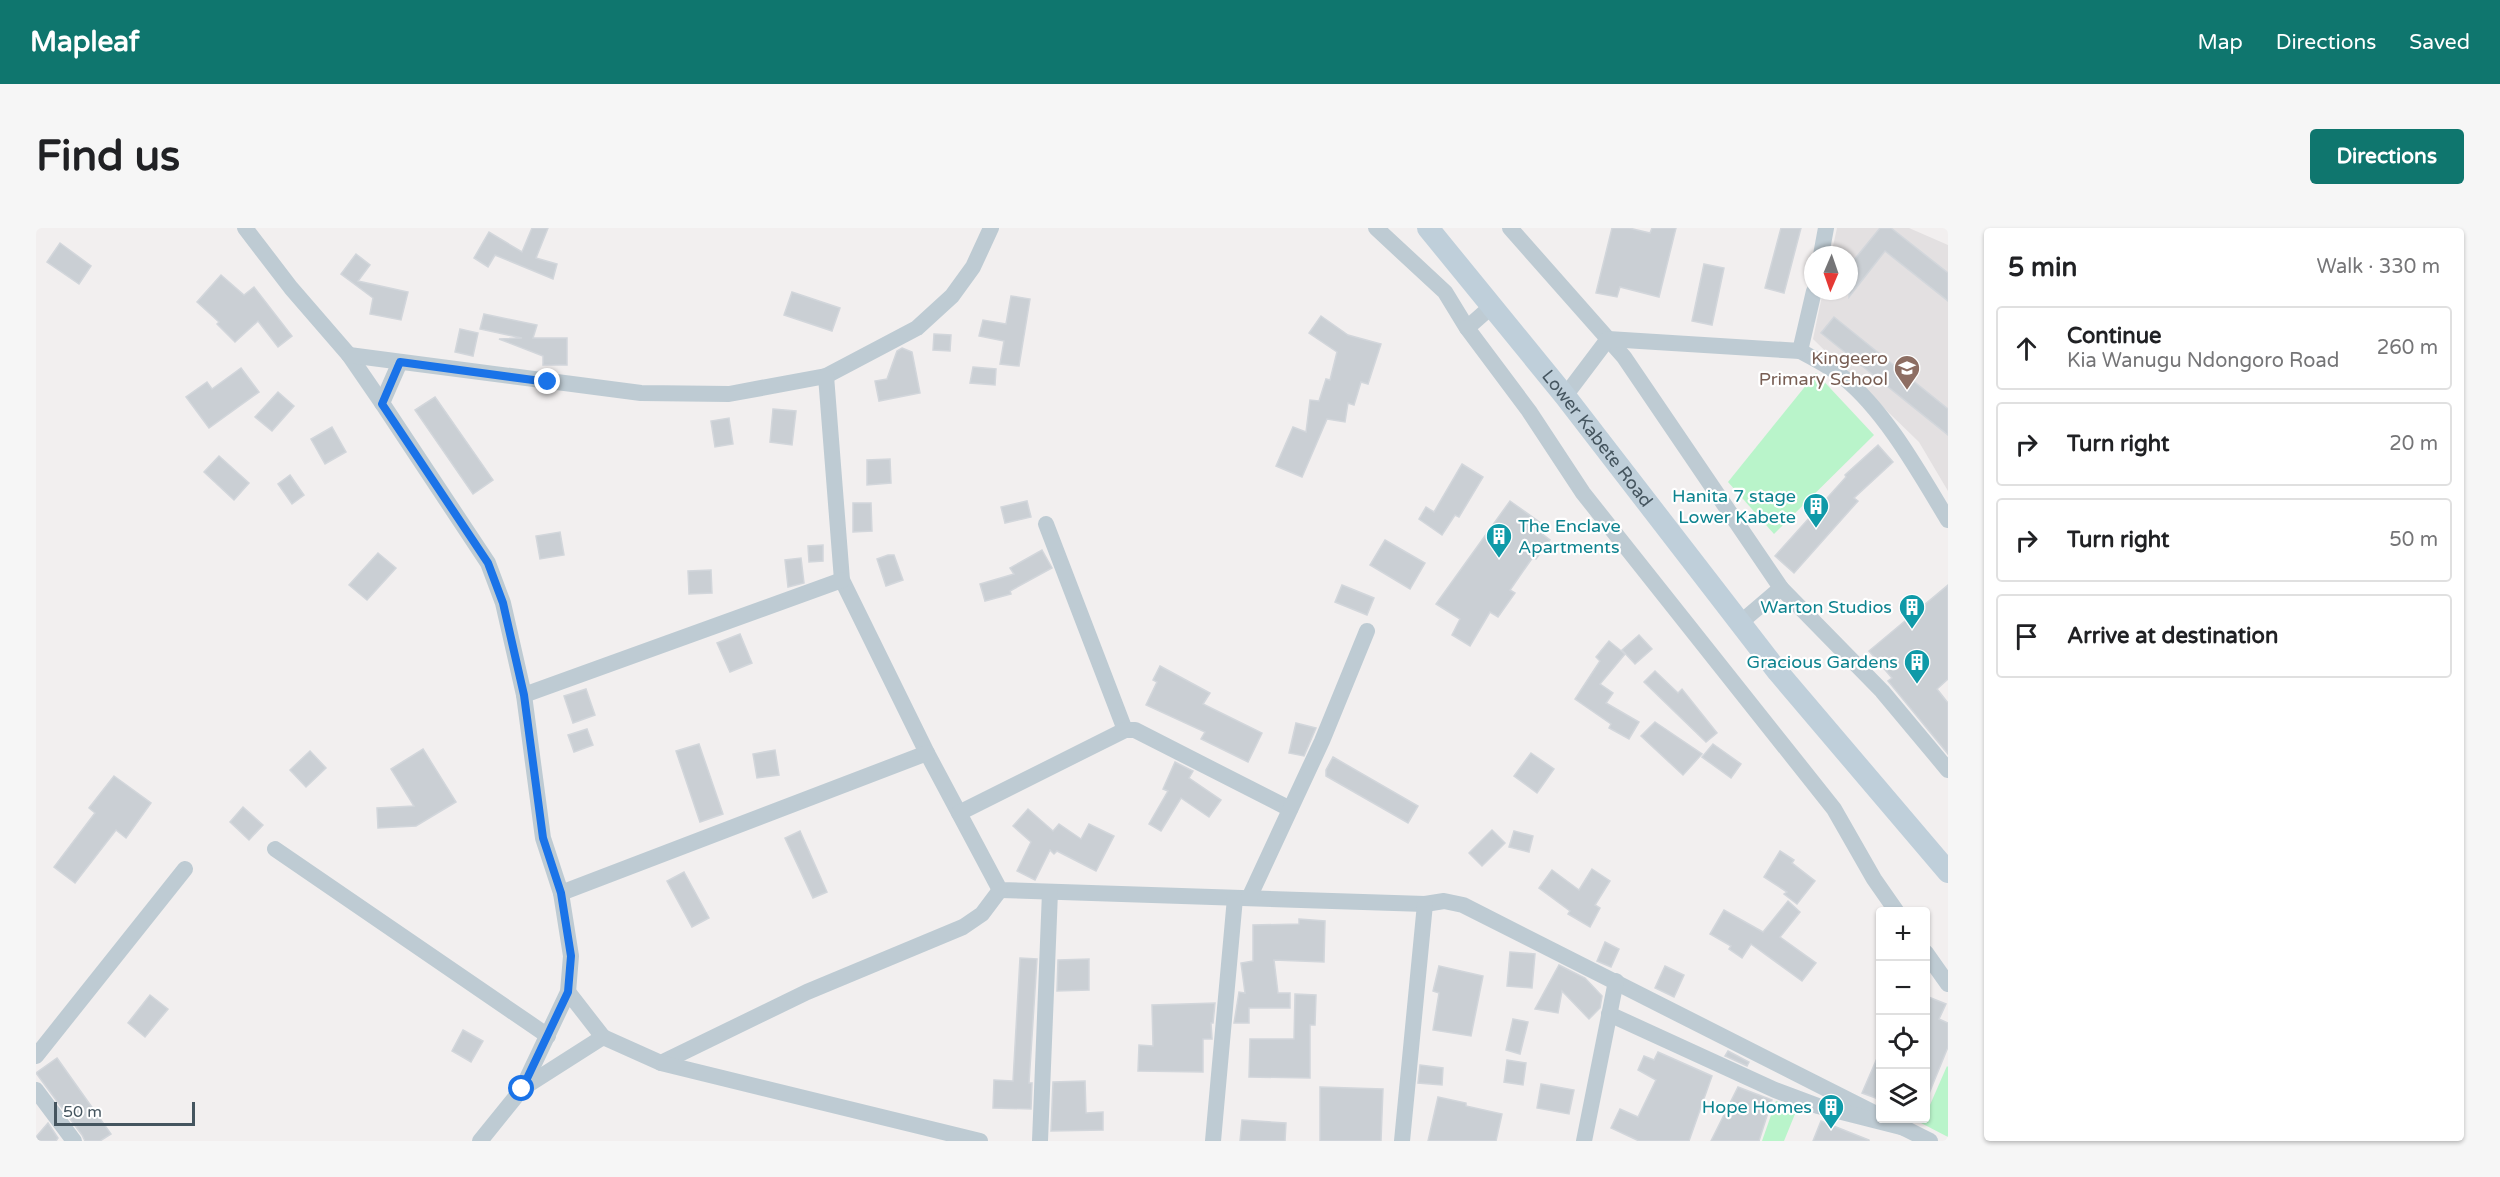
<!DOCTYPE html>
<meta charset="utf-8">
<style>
body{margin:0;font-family:"Varela Round",sans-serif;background:#f6f6f6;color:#202124}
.controls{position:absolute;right:18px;bottom:18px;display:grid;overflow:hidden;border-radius:6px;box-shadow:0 2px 4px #0004}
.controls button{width:54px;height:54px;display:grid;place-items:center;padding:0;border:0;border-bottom:2px solid #e0e0e0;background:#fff;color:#202124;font:30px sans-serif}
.compass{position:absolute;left:1768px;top:18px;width:54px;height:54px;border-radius:50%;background:#fff;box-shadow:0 2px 4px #0004;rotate:182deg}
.scale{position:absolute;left:18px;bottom:15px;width:141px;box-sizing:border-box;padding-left:6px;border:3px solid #45555f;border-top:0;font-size:16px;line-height:21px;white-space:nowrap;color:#45555f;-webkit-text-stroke:4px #fff;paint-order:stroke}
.stop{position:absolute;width:18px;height:18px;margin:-14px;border:4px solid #1a73e8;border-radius:50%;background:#fff}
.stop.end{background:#1a73e8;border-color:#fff;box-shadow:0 2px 6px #0008}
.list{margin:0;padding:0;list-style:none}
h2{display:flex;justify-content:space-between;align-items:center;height:78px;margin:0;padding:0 24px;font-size:26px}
h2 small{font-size:20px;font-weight:400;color:#757577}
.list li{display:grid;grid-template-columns:39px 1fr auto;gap:18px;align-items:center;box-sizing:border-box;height:84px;margin:0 12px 12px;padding:0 12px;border:2px solid #e0e0e0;border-radius:6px}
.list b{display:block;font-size:22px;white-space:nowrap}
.list p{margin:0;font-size:20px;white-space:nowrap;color:#757577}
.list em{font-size:20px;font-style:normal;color:#757577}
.icon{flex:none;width:33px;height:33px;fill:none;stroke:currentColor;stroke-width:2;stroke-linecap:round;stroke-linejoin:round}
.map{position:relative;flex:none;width:1912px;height:913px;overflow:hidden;border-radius:6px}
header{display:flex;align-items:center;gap:36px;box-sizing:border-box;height:84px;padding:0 30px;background:#0f766e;color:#fff}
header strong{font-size:28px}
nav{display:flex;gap:33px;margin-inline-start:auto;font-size:21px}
.intro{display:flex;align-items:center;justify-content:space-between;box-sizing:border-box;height:144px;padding:0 36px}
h1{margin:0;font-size:42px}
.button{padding:15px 27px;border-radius:6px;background:#0f766e;color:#fff;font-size:21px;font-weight:700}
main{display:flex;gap:36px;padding:0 36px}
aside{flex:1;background:#fff;border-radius:6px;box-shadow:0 2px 4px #0004}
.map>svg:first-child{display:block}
.education{fill:#e3e0e1}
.green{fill:#b9f4ca}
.building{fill:#cacfd4;stroke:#d2d6db;stroke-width:1.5}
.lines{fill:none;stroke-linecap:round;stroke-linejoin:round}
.street{stroke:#becbd3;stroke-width:16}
.secondary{stroke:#bfcfda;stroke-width:22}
.route{stroke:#1a73e8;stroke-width:8}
.labels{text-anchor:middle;stroke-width:4.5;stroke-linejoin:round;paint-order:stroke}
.education-label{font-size:18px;fill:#785e54;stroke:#fff;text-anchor:end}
.street-label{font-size:18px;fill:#45555f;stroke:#fff}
.culture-label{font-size:18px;fill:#0d838f;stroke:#fff;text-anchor:end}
</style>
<header>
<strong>Mapleaf</strong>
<nav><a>Map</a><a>Directions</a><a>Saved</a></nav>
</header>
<div class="intro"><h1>Find us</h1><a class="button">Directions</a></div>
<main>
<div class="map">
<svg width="1912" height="913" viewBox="0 0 1912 913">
<rect width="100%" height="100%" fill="#f2efef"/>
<path class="education" d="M1801,0H1873L1912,17V263L1883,214L1777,111L1787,63H1813V27H1795Z"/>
<g class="green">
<path d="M1780,145L1838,207L1738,306L1692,254Z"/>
<path d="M1911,838L1912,839V909L1885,895L1890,890V886Z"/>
<path d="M1740,873L1761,881L1748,913H1726Z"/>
</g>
<g class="building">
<path d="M496,0H512L500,30L521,36L517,51L459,27L452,39L438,30L453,4L486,24Z"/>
<path d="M1576,0H1593L1614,5L1616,0H1640L1623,69L1584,59L1581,69L1560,65Z"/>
<path d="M1745,0H1765L1748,65L1729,60Z"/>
<path d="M1844,0H1855L1912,45V73L1849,23L1813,69V38Z"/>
<path d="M24,15L55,38L43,56L11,34Z"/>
<path d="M320,26L334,37L322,53L372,64L365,92L334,86L337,70L305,46Z"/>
<path d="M1668,36L1688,40L1676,97L1656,93Z"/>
<path d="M185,47L208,67L218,59L256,108L242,119L222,93L199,114L181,96L183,94L161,74Z"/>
<path d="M756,64L804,80L796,103L748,87Z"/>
<path d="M975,68L994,71L983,138L964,136L968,113L943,108L947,92L970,96Z"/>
<path d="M448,86L501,97L497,110H531V137H507V128L463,111L486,110L444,101Z"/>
<path d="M1285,88L1312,107L1345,116L1332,156L1325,154L1318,177L1312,175L1309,194L1291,191L1266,249L1240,238L1257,199L1270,204L1274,172L1283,173L1290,151L1294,152L1301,124L1273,105Z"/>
<path d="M1798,89L1912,181V207L1785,105Z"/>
<path d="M424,101L442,105L437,128L419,124Z"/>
<path d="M898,106L915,107L914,123L897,122Z"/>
<path d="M866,120L876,124L884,165L843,173L839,153L851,151L861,123Z"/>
<path d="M937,139L960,141L959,157L934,155Z"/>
<path d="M205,140L223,164L173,200L150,169L171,154L176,161Z"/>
<path d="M242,164L258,178L236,203L219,189Z"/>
<path d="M399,169L457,252L437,266L379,182Z"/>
<path d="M737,181L760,183L756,217L734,214Z"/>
<path d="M693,190L697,216L679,219L675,193Z"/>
<path d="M296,199L310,224L289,236L275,211Z"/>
<path d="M1842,217L1857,234L1818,270L1822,273L1758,345L1739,328L1810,249L1809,247Z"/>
<path d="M183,228L213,255L198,272L168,244Z"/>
<path d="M854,231L855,255L831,257V232Z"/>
<path d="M1426,236L1447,249L1423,289L1419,287L1406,307L1383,291L1390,279L1398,284Z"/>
<path d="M254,247L268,267L256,276L242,256Z"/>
<path d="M991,273L995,289L969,295L965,279Z"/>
<path d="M1474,273L1509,298L1505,305L1514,312L1500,331L1497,329L1474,362L1479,365L1462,389L1454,384L1434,418L1416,407L1424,391L1400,376Z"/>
<path d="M817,275H835L836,303L817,304Z"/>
<path d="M524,304L528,327L504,331L500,308Z"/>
<path d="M1349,312L1389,335L1374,361L1334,337Z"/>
<path d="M787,317V333L773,334L772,318Z"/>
<path d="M1006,322L1016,340L974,363L975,366L949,373L944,356L978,346L974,340Z"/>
<path d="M342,325L360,340L331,372L313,357Z"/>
<path d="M852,327H858L867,352L850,358L841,331Z"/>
<path d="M765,330L768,355L752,359L749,332Z"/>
<path d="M675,342L676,365L653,366L652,343Z"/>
<path d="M1306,357L1338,370L1331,387L1299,374Z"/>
<path d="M1912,357V451L1901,461L1912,475V526L1852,453L1856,450L1833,423Z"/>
<path d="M704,406L716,435L694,444L681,415Z"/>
<path d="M1603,407L1616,421L1599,436L1586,422Z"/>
<path d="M1573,413L1589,426L1564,456L1577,465L1570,475L1603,494L1593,511L1573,500L1575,496L1539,471L1564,433L1560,429Z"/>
<path d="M1124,438L1174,465L1167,476L1226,505L1212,534L1165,511L1169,504L1110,477L1121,454L1117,452Z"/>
<path d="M1619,443L1642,465L1646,461L1681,505L1670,514L1608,454Z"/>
<path d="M550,461L559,487L537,495L528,468Z"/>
<path d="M1619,494L1666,526L1647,547L1605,508Z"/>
<path d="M1260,495L1280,500L1268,528L1253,525Z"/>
<path d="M551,501L557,517L538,524L532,507Z"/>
<path d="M663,516L687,586L664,594L640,523Z"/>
<path d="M1677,516L1705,536L1695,550L1666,529Z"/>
<path d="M387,521L420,574L380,598L342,600L341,580L378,578L355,541Z"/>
<path d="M739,522L743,547L721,550L717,526Z"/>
<path d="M274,523L290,540L270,559L254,542Z"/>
<path d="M1495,525L1518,541L1501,565L1478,548Z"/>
<path d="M1297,529L1382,578L1372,595L1290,548V542Z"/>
<path d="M1139,534L1157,543L1153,550L1185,572L1173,589L1145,570L1125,603L1113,596L1132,563L1127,561Z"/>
<path d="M78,548L115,575L90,610L80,602L39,655L18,639L59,585L53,580Z"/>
<path d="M207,579L227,597L213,612L194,594Z"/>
<path d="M992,581L1017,603L1023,596L1045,611L1053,596L1078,608L1060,643L1021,623L1018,626L1014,622L999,652L981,643L995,614L977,598Z"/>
<path d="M1456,602L1469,615L1446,638L1433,625Z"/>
<path d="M764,603L791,664L777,670L749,610Z"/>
<path d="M1478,603L1497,608L1493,624L1473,619Z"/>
<path d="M1744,623L1758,632L1756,635L1779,653L1761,676L1748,666L1751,664L1728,649Z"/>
<path d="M1556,641L1574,653L1559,677L1564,680L1554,699L1532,686L1534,683L1503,660L1516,642L1543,662Z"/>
<path d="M648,644L673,690L656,699L631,653Z"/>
<path d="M1752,673L1764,684L1744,709L1780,735L1766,753L1715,716L1706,730L1693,721L1695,718L1674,706L1688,682L1727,704Z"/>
<path d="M1263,691L1289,693L1288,734L1238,732L1242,765H1254V780H1213V795H1198L1203,764L1209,765L1205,735L1217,733V697L1263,696Z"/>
<path d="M1569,714L1583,721L1575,739L1561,733Z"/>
<path d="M1474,724L1499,726L1496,760L1471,758Z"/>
<path d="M984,730L1001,731L993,855H996L995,881L957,880L958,852L977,853Z"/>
<path d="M1053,731V762L1021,763L1022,732Z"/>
<path d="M1523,737L1549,750L1566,768L1564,780L1553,791L1526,763L1522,785L1499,781Z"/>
<path d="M1403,738L1447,748L1435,808L1397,802L1403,765L1397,763Z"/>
<path d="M1629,738L1648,747L1638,769L1619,760Z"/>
<path d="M1259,766L1280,767L1279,797H1274V850L1213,849L1214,811H1258Z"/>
<path d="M114,767L132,781L109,809L92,795Z"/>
<path d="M1890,768L1910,776L1903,791L1912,795V819L1890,873Z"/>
<path d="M1179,775L1177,795H1175L1176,811H1167V844L1102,843L1103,817L1117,818L1116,777Z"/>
<path d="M1477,791L1492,794L1484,826L1470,822Z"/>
<path d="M427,802L447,813L435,834L416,823Z"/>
<path d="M1845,821V872L1826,865Z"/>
<path d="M1692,823L1713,834L1711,838L1689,828Z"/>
<path d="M1622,824L1676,848L1653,913H1603L1575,900L1584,881L1602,889L1620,852L1602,842L1608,828L1618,832Z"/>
<path d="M21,830L75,906L64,913H49L46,907L0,845Z"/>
<path d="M1471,832L1490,835L1487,857L1468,854Z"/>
<path d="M1384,837L1407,840L1406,857L1382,855Z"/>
<path d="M1049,853L1050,885L1067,884V902L1015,903L1017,854Z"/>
<path d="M1505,856L1538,862L1533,886L1501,880Z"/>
<path d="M1284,859L1347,861L1345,913H1284Z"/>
<path d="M1702,859L1736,872L1723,913H1675Z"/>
<path d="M1402,869L1430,875V878L1466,886L1460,913H1392Z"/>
<path d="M1206,892L1250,895L1249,913H1204Z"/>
<path d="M1785,893L1833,912V913H1777Z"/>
<path d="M12,895L22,910L20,913H0V909Z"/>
</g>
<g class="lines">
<g class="street">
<path d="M209,0L255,60L313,127L346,175L452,335L467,375L488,467L507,610L525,665L535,728L532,764L486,861L444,913"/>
<path d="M1340,0L1409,64L1431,100L1456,78"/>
<path d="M1474,0L1588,129L1745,360L1846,463L1912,542"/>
<path d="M1785,27L1790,0"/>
<path d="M1431,100L1493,183L1547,265L1798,581L1838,651L1861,684"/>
<path d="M1764,123C1779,131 1795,139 1808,150C1850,184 1884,246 1912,292"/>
<path d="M313,127L605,165L693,166L790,148L881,100L916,68L937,39L955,0"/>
<path d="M790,148L806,352L891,525L964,662L1389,676L1408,673L1427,677L1844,888"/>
<path d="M1529,168L1572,111L1764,123L1778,63"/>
<path d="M346,175L364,134"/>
<path d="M1010,296L1089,502"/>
<path d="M1704,395L1745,360"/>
<path d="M488,467L806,352"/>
<path d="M923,585L1089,502H1099L1254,581"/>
<path d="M239,621L512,808"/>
<path d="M525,665L891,525"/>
<path d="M1213,670L1286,513L1331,403"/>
<path d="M1890,725L1912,756"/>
<path d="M532,764L567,809"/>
<path d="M1573,786L1739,862L1782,878L1869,900"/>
<path d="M0,828L149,641"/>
<path d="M625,835L771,764L927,699L946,686L964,662"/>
<path d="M487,860L567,809L625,835L944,913"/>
<path d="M0,862L38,913"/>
<path d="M1860,896L1894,913"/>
<path d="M1004,913L1014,664"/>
<path d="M1177,913L1199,670"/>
<path d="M1366,913L1389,676"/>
<path d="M1548,913L1580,753"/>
</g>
<path class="secondary" id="s1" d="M1392,0L1529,168L1742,444L1912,644"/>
</g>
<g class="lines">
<path class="route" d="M486,861L532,764L535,728L525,665L507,610L488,467L467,375L452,335L346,176L364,134L512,154"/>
</g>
<defs>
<g id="school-pin" transform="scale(1.35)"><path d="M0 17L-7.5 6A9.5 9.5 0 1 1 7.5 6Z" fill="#8d6e63" stroke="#fff"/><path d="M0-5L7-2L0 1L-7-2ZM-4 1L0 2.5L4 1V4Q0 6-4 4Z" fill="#fff"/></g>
<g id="building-pin" transform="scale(1.35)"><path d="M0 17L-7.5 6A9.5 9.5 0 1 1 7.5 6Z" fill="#0f9aa8" stroke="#fff"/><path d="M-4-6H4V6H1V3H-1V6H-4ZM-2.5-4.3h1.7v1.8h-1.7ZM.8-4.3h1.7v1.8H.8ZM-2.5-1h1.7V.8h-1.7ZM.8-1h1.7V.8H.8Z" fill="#fff"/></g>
</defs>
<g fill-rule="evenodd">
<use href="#school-pin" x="1871" y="140"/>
<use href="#building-pin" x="1780" y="278"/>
<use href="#building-pin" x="1463" y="308"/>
<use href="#building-pin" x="1876" y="379"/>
<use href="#building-pin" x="1881" y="434"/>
<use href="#building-pin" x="1795" y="879"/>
</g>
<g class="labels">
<g class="education-label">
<text x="1852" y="136">Kingeero<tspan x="1852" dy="21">Primary School</tspan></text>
</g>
<g class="street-label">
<text dy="6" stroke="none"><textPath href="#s1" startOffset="270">Lower Kabete Road</textPath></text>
</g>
<g class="culture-label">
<text x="1760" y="274">Hanita 7 stage<tspan x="1760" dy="21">Lower Kabete</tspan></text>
<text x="1482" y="304" text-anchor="start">The Enclave<tspan x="1482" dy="21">Apartments</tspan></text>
<text x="1856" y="385">Warton Studios</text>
<text x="1862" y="440">Gracious Gardens</text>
<text x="1776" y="885">Hope Homes</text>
</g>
</g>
</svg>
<div class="controls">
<button>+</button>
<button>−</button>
<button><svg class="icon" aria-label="locate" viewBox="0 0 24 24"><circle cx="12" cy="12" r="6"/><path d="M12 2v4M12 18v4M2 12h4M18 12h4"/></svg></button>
<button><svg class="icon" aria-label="layers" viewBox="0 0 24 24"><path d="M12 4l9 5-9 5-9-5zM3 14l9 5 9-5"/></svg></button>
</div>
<svg class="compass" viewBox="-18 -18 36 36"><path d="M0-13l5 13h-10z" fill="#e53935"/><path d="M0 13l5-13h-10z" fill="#757577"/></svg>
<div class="scale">50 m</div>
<div class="stop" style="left:486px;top:861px"></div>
<div class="stop end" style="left:512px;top:154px"></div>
</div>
<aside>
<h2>5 min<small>Walk · 330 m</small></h2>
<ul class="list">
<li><svg class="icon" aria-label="ahead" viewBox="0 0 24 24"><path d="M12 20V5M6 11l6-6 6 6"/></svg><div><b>Continue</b><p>Kia Wanugu Ndongoro Road</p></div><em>260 m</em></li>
<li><svg class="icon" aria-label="right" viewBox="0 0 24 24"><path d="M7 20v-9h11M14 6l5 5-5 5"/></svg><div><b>Turn right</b></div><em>20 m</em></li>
<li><svg class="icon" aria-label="right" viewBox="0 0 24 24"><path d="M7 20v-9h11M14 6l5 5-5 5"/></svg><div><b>Turn right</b></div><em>50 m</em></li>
<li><svg class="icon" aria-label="arrive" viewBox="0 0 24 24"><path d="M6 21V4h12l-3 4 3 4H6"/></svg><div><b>Arrive at destination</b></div></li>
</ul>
</aside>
</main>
